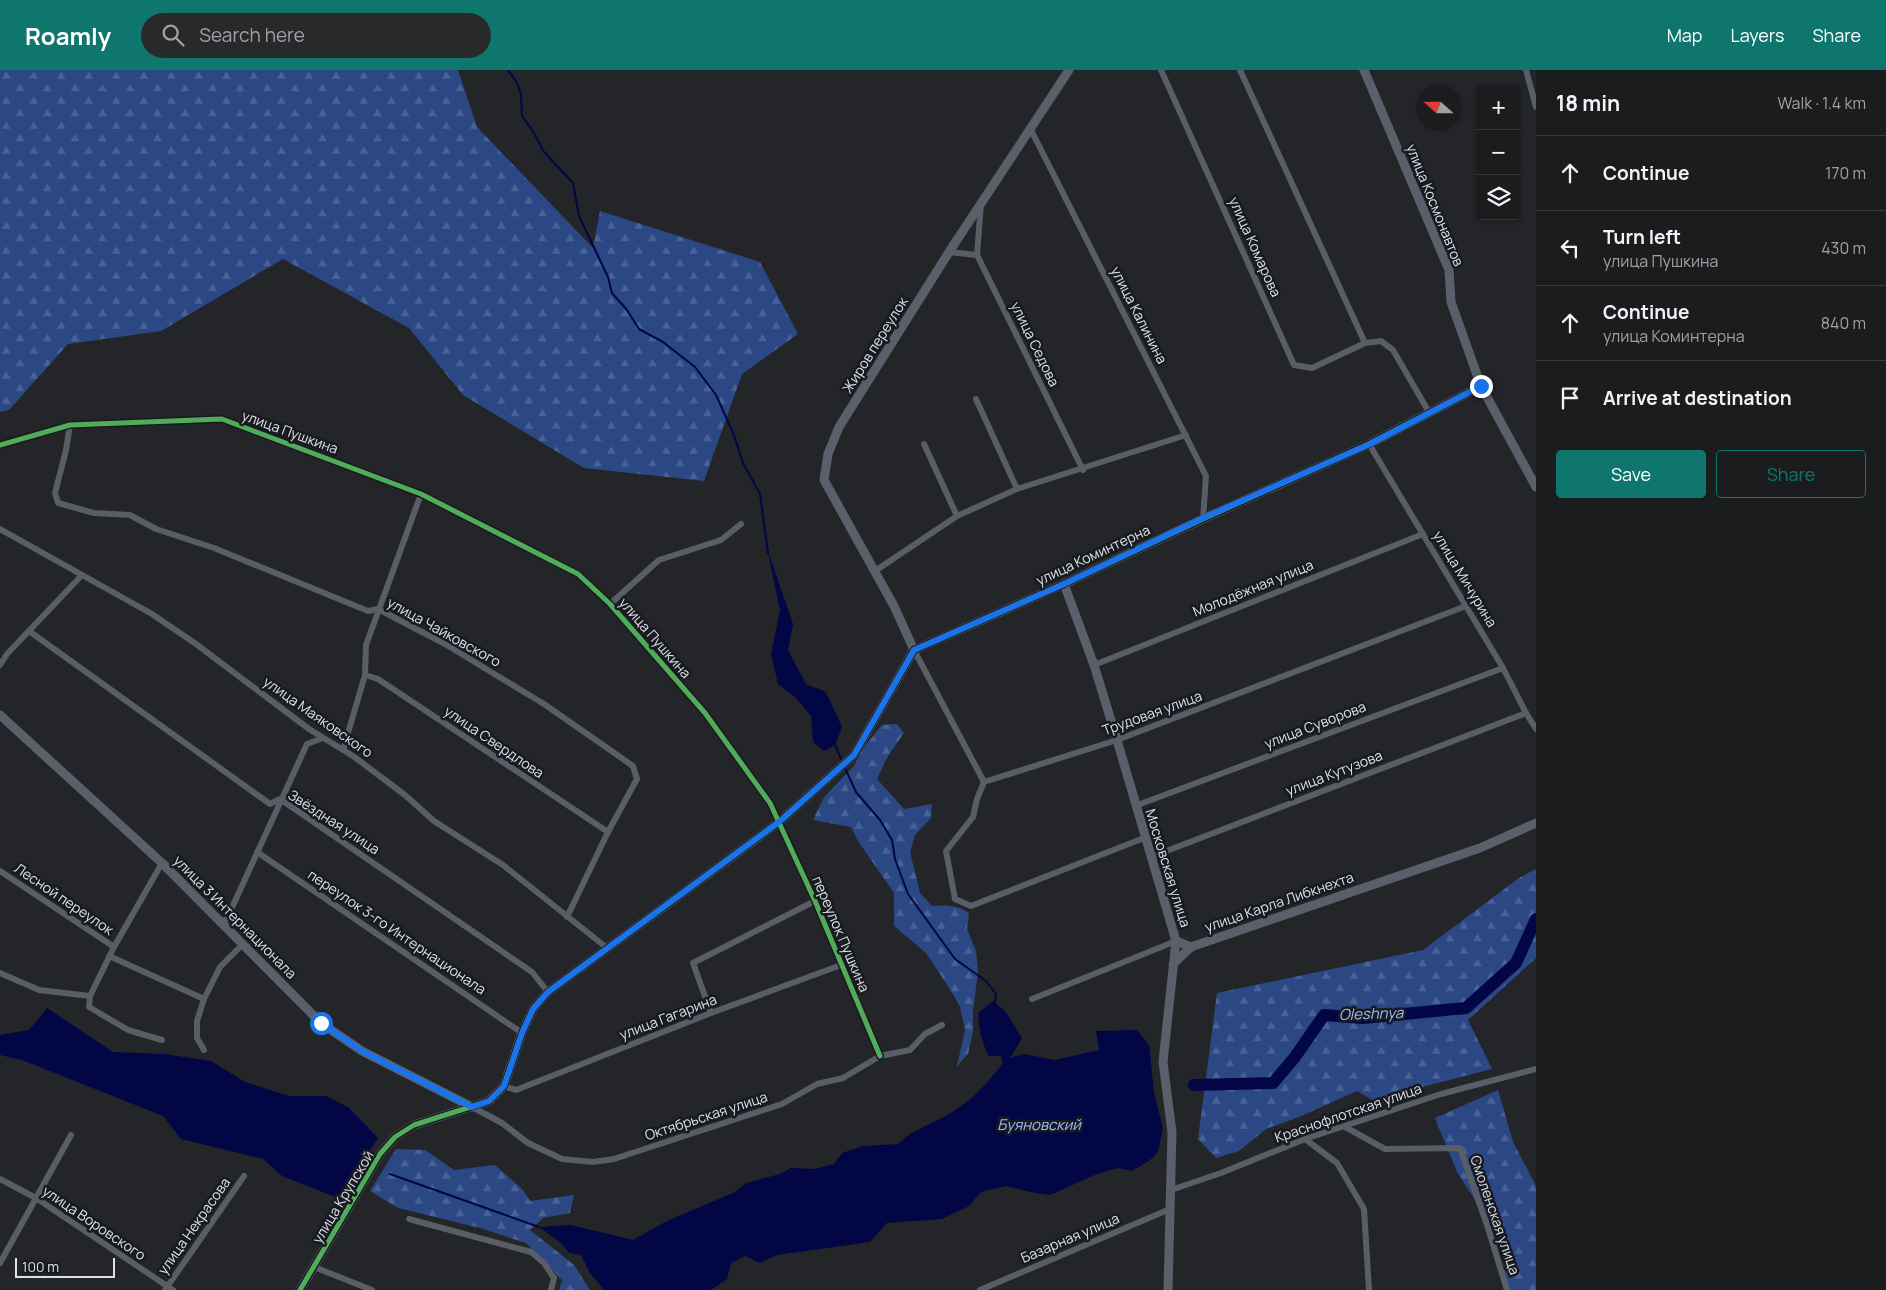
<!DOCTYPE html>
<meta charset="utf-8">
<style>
body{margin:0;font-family:Manrope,sans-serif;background:#27292b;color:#f1f3f6}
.controls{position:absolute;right:15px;top:15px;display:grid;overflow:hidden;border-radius:5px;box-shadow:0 1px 4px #0004}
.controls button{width:45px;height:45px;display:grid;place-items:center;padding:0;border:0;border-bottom:1px solid #383a3c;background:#1a1c1e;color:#f1f3f6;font:25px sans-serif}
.compass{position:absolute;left:1416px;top:15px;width:45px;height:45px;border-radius:50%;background:#1a1c1e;box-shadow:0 1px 4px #0004;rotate:291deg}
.scale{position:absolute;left:15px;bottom:12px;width:100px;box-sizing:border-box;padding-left:5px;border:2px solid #dee1e6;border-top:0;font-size:14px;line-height:18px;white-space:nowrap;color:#dee1e6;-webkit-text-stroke:4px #171b21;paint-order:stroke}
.stop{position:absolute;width:15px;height:15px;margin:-11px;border:4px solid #1a73e8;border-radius:50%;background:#fff}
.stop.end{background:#1a73e8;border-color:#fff;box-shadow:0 1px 5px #0008}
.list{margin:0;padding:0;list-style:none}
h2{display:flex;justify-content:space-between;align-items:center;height:65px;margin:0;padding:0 20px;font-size:21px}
h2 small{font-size:16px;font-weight:400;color:#9fa1a4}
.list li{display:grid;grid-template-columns:32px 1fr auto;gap:15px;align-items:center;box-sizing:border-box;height:75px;padding:0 20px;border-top:1px solid #383a3c}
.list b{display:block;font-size:19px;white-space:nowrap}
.list p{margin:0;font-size:16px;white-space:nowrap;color:#9fa1a4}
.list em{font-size:16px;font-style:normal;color:#9fa1a4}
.actions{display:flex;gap:10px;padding:15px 20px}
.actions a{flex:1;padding:11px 0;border:1px solid #0f766e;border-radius:5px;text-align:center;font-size:18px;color:#0f766e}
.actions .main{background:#0f766e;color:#fff}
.icon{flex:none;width:28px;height:28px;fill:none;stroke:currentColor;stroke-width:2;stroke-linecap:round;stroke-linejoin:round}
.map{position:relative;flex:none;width:1536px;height:1220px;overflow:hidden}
header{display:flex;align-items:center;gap:30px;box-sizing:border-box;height:70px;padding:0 25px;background:#0f766e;color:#fff}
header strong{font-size:24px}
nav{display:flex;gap:28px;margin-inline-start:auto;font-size:18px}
.search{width:350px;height:45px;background:#27292b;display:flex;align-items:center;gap:12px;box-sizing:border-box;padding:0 18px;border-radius:28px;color:#9fa1a4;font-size:19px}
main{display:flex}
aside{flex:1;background:#1a1c1e}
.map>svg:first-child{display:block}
.forest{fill:url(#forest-firs)}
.water{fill:#030645}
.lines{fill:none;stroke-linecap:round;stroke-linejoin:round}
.stream{stroke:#030645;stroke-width:2}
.river{stroke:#030645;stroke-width:12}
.street{stroke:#595d66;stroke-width:6}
.secondary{stroke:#5a6069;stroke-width:9}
.cycleway-casing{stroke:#171b21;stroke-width:8}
.cycleway{stroke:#51ab58;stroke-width:5}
.route{stroke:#1a73e8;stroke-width:6}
.labels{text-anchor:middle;stroke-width:5;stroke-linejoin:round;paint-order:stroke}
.street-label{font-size:14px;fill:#dee1e6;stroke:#171b21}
.water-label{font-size:15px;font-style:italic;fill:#9fbef9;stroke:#171b21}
</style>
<header>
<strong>Roamly</strong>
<div class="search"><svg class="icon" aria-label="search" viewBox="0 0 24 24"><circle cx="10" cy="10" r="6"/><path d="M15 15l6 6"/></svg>Search here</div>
<nav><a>Map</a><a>Layers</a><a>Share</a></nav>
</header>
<main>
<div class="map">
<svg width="1536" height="1220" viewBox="0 0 1536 1220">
<defs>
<pattern id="forest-firs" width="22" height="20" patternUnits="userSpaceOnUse" patternTransform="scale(1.25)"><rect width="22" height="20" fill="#2b4885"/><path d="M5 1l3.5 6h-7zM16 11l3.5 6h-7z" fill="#496296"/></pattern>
</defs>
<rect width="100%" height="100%" fill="#232528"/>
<g class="forest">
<path d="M0,0H458L477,57L593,178L600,141L760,192L798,264L742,304L704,411L584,398L463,325L409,258L283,189L161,261L68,274L9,340L0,342Z"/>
<path d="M897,654L904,663L888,686L877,709L904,739L932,734L931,748L915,765L910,782L920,823L932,836C945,835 957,835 969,843L967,859L976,881L978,902L973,941V961L968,984L957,996L965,960L960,937L953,924L926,883L894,856V823L858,771L851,757L813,750L824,727L853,697L865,676L882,655Z"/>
<path d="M1536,799V888L1468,950L1492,999L1418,1018L1379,1034L1357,1021L1299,1047L1266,1059L1239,1081L1216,1088L1198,1069L1217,923L1423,880L1519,808Z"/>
<path d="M1498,1020L1513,1072L1536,1116V1220H1505L1503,1173L1457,1102L1435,1048Z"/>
<path d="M396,1079L425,1080L454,1100L495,1095L523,1120L530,1131L574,1125L570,1143L543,1148L530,1160L574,1195L590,1220H559L562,1210L526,1173L480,1158L398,1138L370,1121Z"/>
</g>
<g class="water">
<path d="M767,478L793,554L788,580L806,614L826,622L842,657L835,675L824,681L813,672L811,646L797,629L778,614L771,584L780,540Z"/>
<path d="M993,931L1006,942L1022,968L1010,988L1024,984L1055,990L1099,980L1096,961L1137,960L1149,975L1154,1023L1163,1058L1158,1082L1149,1091L1132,1101L1118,1098L1097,1104L1050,1125L1035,1123L1006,1116L981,1122L969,1136L942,1149L887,1153L870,1172L777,1185L759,1193L745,1186L731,1193L727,1209L711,1220H604L590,1203L581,1185L569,1183L560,1172L539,1157L571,1155L633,1170L667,1151L735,1122L746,1113L780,1104L791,1098L815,1099L834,1094L842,1083L863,1076L898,1074C914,1058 935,1053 954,1041C976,1027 987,1013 1003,993L1001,986H989C981,971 979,959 978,943Z"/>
<path d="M47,938L113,982L164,984L211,991L245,1012L289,1026H326L348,1037L378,1068L338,1128L282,1106L263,1089L181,1069L163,1046L22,990L0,985V965L29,960Z"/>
</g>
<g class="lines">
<g class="stream">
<path d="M508,0L516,11L521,24L522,46L534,63L544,82L573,113L579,146L608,207L612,223L627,240L639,259L663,272L695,297L716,325L734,365L743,393L760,424L768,483"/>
<path d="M835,675L842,691"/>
<path d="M845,698L856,722L880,750L892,770L895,789L908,824L955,889L986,911L996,924L995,934"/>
<path d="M360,1095L364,1096"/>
<path d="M390,1104L539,1157"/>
</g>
<path class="river" d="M1194,1015L1273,1013L1295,987L1324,945L1363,948L1466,938L1516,893L1536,849"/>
<g class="street">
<path d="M1161,0L1294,295L1312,298L1365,273L1381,271L1393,280L1430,344"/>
<path d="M1240,0L1365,273"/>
<path d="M1526,0L1536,37"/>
<path d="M1030,58L1206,406L1203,449"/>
<path d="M949,182L977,185L1083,400"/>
<path d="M977,185L981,134"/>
<path d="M976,329L1017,419"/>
<path d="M70,355L66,380L55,423L58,433L94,443L130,445L156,459L214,478L368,541L378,539L445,574L544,634L633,696L637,709L608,762L567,847"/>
<path d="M924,374L957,446"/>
<path d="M1369,374L1503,598L1526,643L1536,659"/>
<path d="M0,375L70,355L222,349L421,424L578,504L610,534L705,643L770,733L815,831L880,986"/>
<path d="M0,459L152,544L196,574L309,659L353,686L405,725L434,751L503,795L607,878"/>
<path d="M875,501L957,446L1017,419L1186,365"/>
<path d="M610,534L659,490L721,470L741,454"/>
<path d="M29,561L270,734L280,729L532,902L548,922"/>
<path d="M914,580L984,712"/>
<path d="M0,595L7,584L82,505"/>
<path d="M1094,595L1423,464"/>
<path d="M365,605L378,609L608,762"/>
<path d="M343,680L365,605L366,575L421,424"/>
<path d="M984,712L1117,670L1466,536"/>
<path d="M984,712L977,729L973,747L946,781L955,829L971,836L1144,768"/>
<path d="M1135,736L1503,598"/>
<path d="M257,782L522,963"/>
<path d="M1151,787L1526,643"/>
<path d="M0,801L114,877"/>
<path d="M223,854L230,842L307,674L323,668"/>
<path d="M109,886L204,929"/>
<path d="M0,903L39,920L90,926L89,937L128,960L162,970"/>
<path d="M90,926L114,877L162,793"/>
<path d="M1032,929L1176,871"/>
<path d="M711,943L693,893L815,831"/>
<path d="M204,980L197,968V951L204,929L220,897L243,874"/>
<path d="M504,1016L516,1020L711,943L841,895"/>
<path d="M472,1037L502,1053L528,1073L562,1089L593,1092L614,1089L782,1034L817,1014L843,1008L880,986L910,980L925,964L942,955"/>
<path d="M1345,1057L1385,1079L1460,1078L1488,1158L1507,1220"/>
<path d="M1305,1069L1337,1093L1364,1139L1369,1220"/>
<path d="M0,1109L36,1128L173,1220"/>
<path d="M1171,1120L1221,1103L1305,1069L1441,1024L1536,999"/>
<path d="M409,1149L531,1182L544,1193L554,1208L551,1220"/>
<path d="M0,1193L71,1065"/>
<path d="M314,1197L372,1220"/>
<path d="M165,1220L244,1106"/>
<path d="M980,1220L1170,1139"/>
</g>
<g class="secondary">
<path d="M1364,0L1449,200L1451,232L1481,316L1536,417"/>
<path d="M1064,514L1094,595L1117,670L1176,871L1163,992L1172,1062L1168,1220"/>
<path d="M914,580L894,536L824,410L828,384L839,357L949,182L1069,0"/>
<path d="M0,645L162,793L321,953L362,981L472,1037"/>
<path d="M1176,871L1191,877L1480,778L1536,753"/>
<path d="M1173,894L1191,877"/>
<path d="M300,1220L380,1084L395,1067L414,1055L489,1031L504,1016L522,963L533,939L548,922L779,752L854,685L914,580L1064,514L1203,449L1369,374L1481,316"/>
</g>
<g class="cycleway-casing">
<g id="cycleway">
<path d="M0,375L70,355L222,349L421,424L578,504L610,534L705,643L770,733L815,831L880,986"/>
<path d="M300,1220L380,1084L395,1067L414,1055L489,1031L504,1016L522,963L533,939L548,922L779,752L854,685L914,580L1064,514L1203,449L1369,374L1481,316"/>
</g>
</g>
<use href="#cycleway" class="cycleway"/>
</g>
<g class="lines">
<path class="route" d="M321,953L362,981L472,1037L489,1031L504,1016L522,963L533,939L548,922L779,752L854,685L914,580L1064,514L1203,448L1370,374L1481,316"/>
</g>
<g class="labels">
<g class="street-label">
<text transform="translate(1435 135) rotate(68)" y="5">улица Космонавтов</text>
<text transform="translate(1255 177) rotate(66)" y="5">улица Комарова</text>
<text transform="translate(1139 245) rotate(63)" y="5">улица Калинина</text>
<text transform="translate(1035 274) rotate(64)" y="5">улица Седова</text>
<text transform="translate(875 275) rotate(-58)" y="5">Жиров переулок</text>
<text transform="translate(290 362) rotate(20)" y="5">улица Пушкина</text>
<text transform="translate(1093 485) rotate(-25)" y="5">улица Коминтерна</text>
<text transform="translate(1465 509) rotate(59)" y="5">улица Мичурина</text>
<text transform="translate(1253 518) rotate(-22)" y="5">Молодёжная улица</text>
<text transform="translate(444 562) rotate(29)" y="5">улица Чайковского</text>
<text transform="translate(655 568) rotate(49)" y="5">улица Пушкина</text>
<text transform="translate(1152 643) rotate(-20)" y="5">Трудовая улица</text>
<text transform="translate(318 647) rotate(35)" y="5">улица Маяковского</text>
<text transform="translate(1315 655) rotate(-21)" y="5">улица Суворова</text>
<text transform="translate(494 672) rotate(34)" y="5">улица Свердлова</text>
<text transform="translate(1334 703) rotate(-21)" y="5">улица Кутузова</text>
<text transform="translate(334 752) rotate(33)" y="5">Звёздная улица</text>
<text transform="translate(1168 798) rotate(73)" y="5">Московская улица</text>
<text transform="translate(64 829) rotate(34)" y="5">Лесной переулок</text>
<text transform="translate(1279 832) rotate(-19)" y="5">улица Карла Либкнехта</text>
<text transform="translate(235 847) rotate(45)" y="5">улица 3 Интернационала</text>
<text transform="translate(397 862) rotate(34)" y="5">переулок 3-го Интернационала</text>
<text transform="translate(841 864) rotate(67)" y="5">переулок Пушкина</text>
<text transform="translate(668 947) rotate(-21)" y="5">улица Гагарина</text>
<text transform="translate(1348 1043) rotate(-19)" y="5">Краснофлотская улица</text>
<text transform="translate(706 1046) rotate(-18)" y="5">Октябрьская улица</text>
<text transform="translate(343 1127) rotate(-59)" y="5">улица Крупской</text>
<text transform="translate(1495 1145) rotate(71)" y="5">Смоленская улица</text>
<text transform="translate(94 1153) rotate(34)" y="5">улица Воровского</text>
<text transform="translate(194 1156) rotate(-55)" y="5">улица Некрасова</text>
<text transform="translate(1070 1168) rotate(-23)" y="5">Базарная улица</text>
</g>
<g class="water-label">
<text transform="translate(1371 944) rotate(-2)" y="5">Oleshnya</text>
<text x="1039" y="1060">Буяновский</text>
</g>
</g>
</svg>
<div class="controls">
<button>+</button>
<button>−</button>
<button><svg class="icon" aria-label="layers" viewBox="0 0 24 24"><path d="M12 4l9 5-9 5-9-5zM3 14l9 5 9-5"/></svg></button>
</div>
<svg class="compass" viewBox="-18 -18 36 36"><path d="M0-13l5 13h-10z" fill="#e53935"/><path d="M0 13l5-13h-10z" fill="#9fa1a4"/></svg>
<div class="scale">100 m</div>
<div class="stop" style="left:321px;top:953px"></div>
<div class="stop end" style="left:1481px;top:316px"></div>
</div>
<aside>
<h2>18 min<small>Walk · 1.4 km</small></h2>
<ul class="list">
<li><svg class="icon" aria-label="ahead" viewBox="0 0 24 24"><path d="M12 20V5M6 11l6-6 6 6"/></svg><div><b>Continue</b></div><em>170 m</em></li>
<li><svg class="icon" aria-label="left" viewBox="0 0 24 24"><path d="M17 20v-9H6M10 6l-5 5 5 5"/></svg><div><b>Turn left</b><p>улица Пушкина</p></div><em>430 m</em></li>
<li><svg class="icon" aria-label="ahead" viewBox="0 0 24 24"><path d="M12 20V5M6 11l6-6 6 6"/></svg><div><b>Continue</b><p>улица Коминтерна</p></div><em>840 m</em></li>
<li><svg class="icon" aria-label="arrive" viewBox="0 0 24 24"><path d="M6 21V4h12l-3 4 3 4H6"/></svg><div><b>Arrive at destination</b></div></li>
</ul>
<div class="actions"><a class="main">Save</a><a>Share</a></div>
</aside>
</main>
